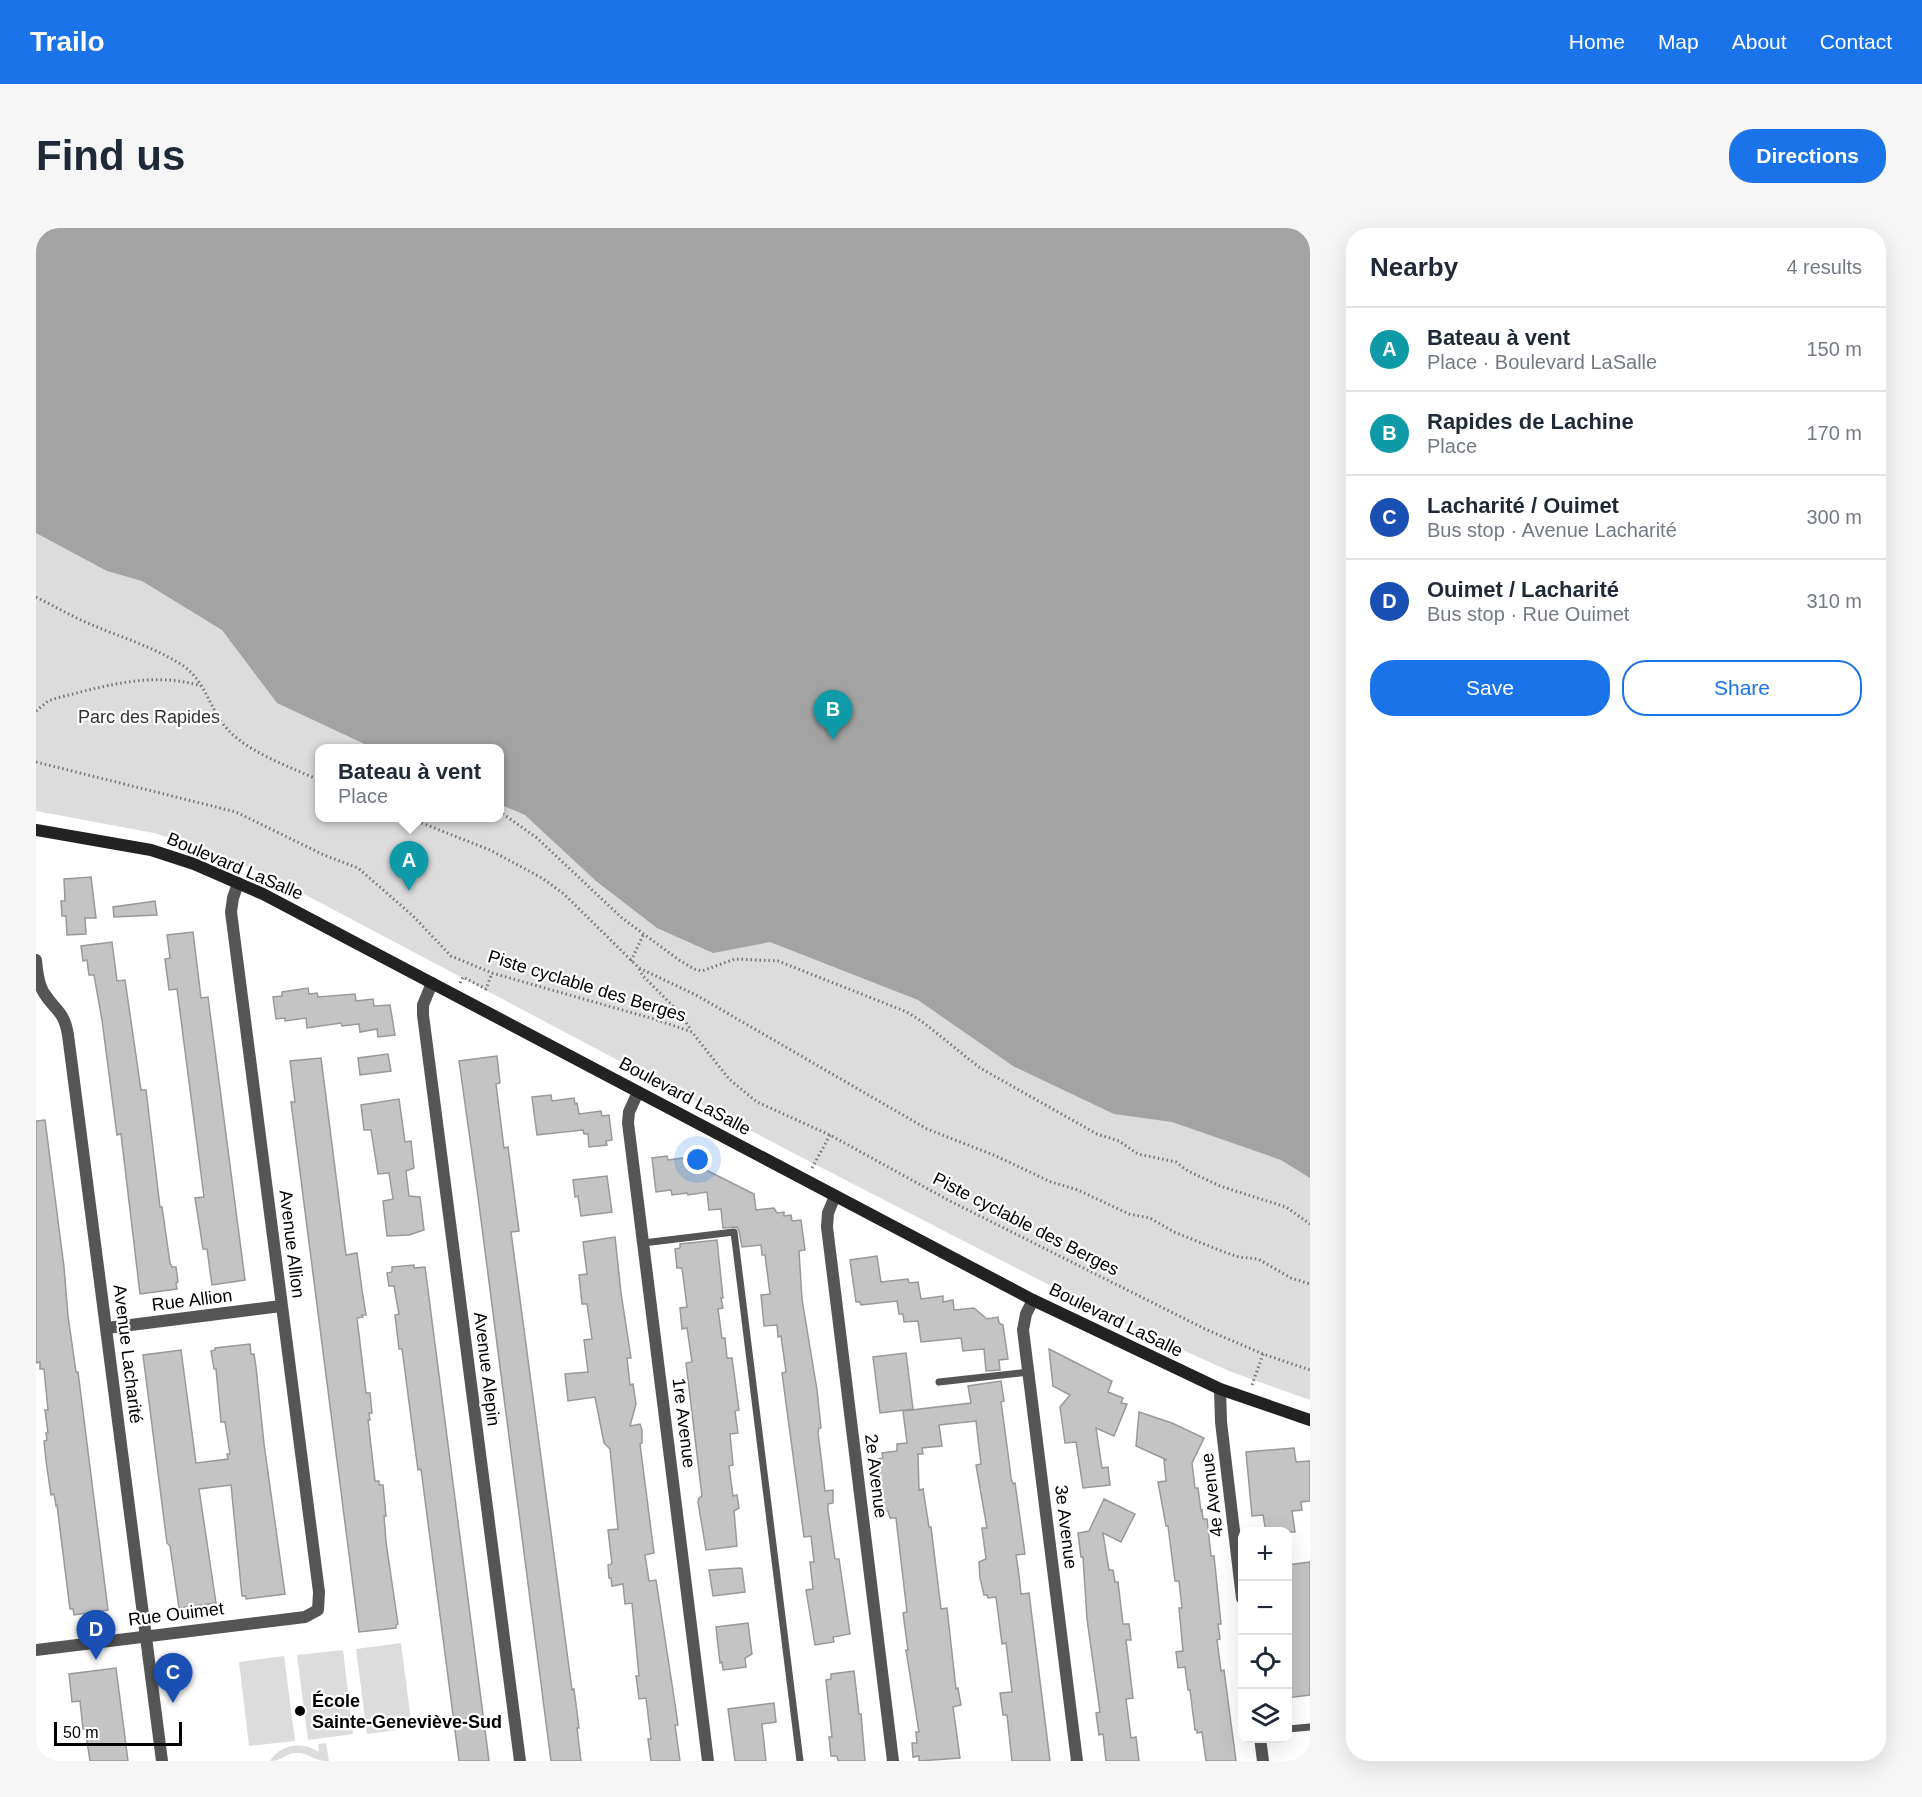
<!DOCTYPE html>
<meta charset="utf-8">
<style>
body{margin:0;font-family:Arial,sans-serif;background:#f6f6f7;color:#1f2937}
.controls{position:absolute;right:18px;bottom:18px;display:grid;overflow:hidden;border-radius:12px;box-shadow:0 6px 24px #0002}
.controls button{width:54px;height:54px;display:grid;place-items:center;padding:0;border:0;border-bottom:2px solid #e0e1e3;background:#fff;color:#1f2937;font:30px sans-serif}
.scale{position:absolute;left:18px;bottom:15px;width:128px;box-sizing:border-box;padding-left:6px;border:3px solid #000;border-top:0;font-size:16px;line-height:21px;white-space:nowrap;color:#000;-webkit-text-stroke:4px #fff;paint-order:stroke}
.you{position:absolute;left:662px;top:932px;width:21px;height:21px;margin:-15px;border:4px solid #fff;border-radius:50%;background:#1a73e8;box-shadow:0 0 0 9px #1a73e833}
.badge{display:grid;place-items:center;width:39px;height:39px;border-radius:50%;background:#1a73e8;color:#fff;font-size:20px;font-weight:700}
.pin{position:absolute;translate:-50% -50px;filter:drop-shadow(0 2px 3px #0008)}
.pin::after{content:'';position:absolute;top:32px;width:21px;height:18px;background:inherit;clip-path:polygon(0 0,100% 0,50% 100%)}
.popup{position:absolute;left:279px;top:516px;width:189px;height:78px;box-sizing:border-box;display:grid;place-content:center;border-radius:12px;background:#fff;filter:drop-shadow(0 2px 4px #0005);font-size:20px;white-space:nowrap;color:#747a83}
.popup b{font-size:22px;color:#1f2937}
.popup::after{content:'';position:absolute;left:50%;top:100%;margin-left:-12px;border:12px solid transparent;border-top-color:#fff}
.list{margin:0;padding:0;list-style:none}
h2{display:flex;justify-content:space-between;align-items:center;height:78px;margin:0;padding:0 24px;font-size:26px}
h2 small{font-size:20px;font-weight:400;color:#747a83}
.list li{display:grid;grid-template-columns:39px 1fr auto;gap:18px;align-items:center;box-sizing:border-box;height:84px;padding:0 24px;border-top:2px solid #e0e1e3}
.list b{display:block;font-size:22px;white-space:nowrap}
.list p{margin:0;font-size:20px;white-space:nowrap;color:#747a83}
.list em{font-size:20px;font-style:normal;color:#747a83}
.actions{display:flex;gap:12px;padding:18px 24px}
.actions a{flex:1;padding:14px 0;border:2px solid #1a73e8;border-radius:24px;text-align:center;font-size:21px;color:#1a73e8}
.actions .main{background:#1a73e8;color:#fff}
.icon{flex:none;width:33px;height:33px;fill:none;stroke:currentColor;stroke-width:2;stroke-linecap:round;stroke-linejoin:round}
.map{position:relative;flex:none;width:1274px;height:1533px;overflow:hidden;border-radius:24px}
header{display:flex;align-items:center;gap:36px;box-sizing:border-box;height:84px;padding:0 30px;background:#1a73e8;color:#fff}
header strong{font-size:28px}
nav{display:flex;gap:33px;margin-inline-start:auto;font-size:21px}
.intro{display:flex;align-items:center;justify-content:space-between;box-sizing:border-box;height:144px;padding:0 36px}
h1{margin:0;font-size:42px}
.button{padding:15px 27px;border-radius:24px;background:#1a73e8;color:#fff;font-size:21px;font-weight:700}
main{display:flex;gap:36px;padding:0 36px}
aside{flex:1;background:#fff;border-radius:24px;box-shadow:0 6px 24px #0002}
.map>svg:first-child{display:block}
.green{fill:#dcdcdc;fill-rule:evenodd}
.water{fill:#a3a3a3}
.building{fill:#c4c4c4;stroke:#999;stroke-width:1.5}
.lines{fill:none;stroke-linecap:round;stroke-linejoin:round}
.path{stroke:#777;stroke-width:3;stroke-dasharray:1.5 3;stroke-linecap:butt}
.lane{stroke:#555;stroke-width:7}
.street{stroke:#555;stroke-width:12}
.secondary{stroke:#222;stroke-width:12}
.poi-dot{fill:#000;stroke:#fff;stroke-width:2}
.labels{text-anchor:middle;stroke-width:4.5;stroke-linejoin:round;paint-order:stroke}
.park-label{font-size:18px;fill:#333;stroke:#fff}
.street-label{font-size:18px;fill:#000;stroke:#fff}
.poi-label{font-size:18px;font-weight:bold;fill:#000;stroke:#fff;text-anchor:start}
</style>
<header>
<strong>Trailo</strong>
<nav><a>Home</a><a>Map</a><a>About</a><a>Contact</a></nav>
</header>
<div class="intro"><h1>Find us</h1><a class="button">Directions</a></div>
<main>
<div class="map">
<svg width="1274" height="1533" viewBox="0 0 1274 1533">
<rect width="100%" height="100%" fill="#fff"/>
<g class="green">
<path d="M0,0H1274V1172L1193,1143L1087,1095L761,927L230,646L160,618L118,605L0,583ZM283,520H463V590H283Z"/>
<path d="M365,1415L376,1500L331,1506L320,1421Z"/>
<path d="M307,1422L317,1506L272,1512L261,1427Z"/>
<path d="M248,1428L259,1513L213,1518L203,1434Z"/>
<path d="M290,1515L293,1533C277,1533 273,1525 261,1525C249,1525 247,1533 234,1533C245,1516 266,1513 283,1524L282,1516Z"/>
</g>
<path class="water" d="M0,0H1274V950L1245,932L1136,894L1078,886L977,838L882,772L734,714L677,725L621,700L560,653L489,587L463,576V520H337L241,475L186,402L106,353L71,343L0,305Z"/>
<g class="building">
<path d="M55,649L60,690H49L50,706L31,707L30,688H26L25,673H29L28,651Z"/>
<path d="M119,673L121,687L78,689L77,679Z"/>
<path d="M157,704L165,770L172,769L209,1052L176,1057L171,1021H167L159,970L168,969L141,761L133,762L129,731L134,730L131,707Z"/>
<path d="M76,714L81,753L89,752L105,862H110L124,979H126L134,1035L136,1039H140L142,1054L140,1055L141,1061L104,1066L85,906L81,907L66,792L58,747H53L51,732L47,733L45,718Z"/>
<path d="M272,760L273,766L281,765L282,769L319,766L320,773L337,771L338,778L354,777L359,807L342,809L341,801L324,804L323,796L306,798L305,795L271,800L270,790L249,793V790L240,791L237,769L246,768V764Z"/>
<path d="M352,826L355,843L324,847L322,830Z"/>
<path d="M461,828L464,855L460,856L468,920L472,919L483,1003L475,1004L536,1462L538,1461L543,1500H541L545,1533H515L441,961L423,833Z"/>
<path d="M285,830L310,1027L321,1025L326,1062L330,1087H326L327,1089L321,1090L330,1165H334L336,1185H333L334,1192H332L339,1253H343V1257H347L350,1288H348L350,1314L362,1396L360,1397V1400L323,1404L255,874H259L254,833Z"/>
<path d="M515,867L516,873L538,870L539,876L541,875L543,886L565,883L566,888L573,887L576,912L570,913L571,917L553,919L552,906H548L547,902L501,907L496,869Z"/>
<path d="M363,871L369,914L375,913L378,940L370,943L373,968L384,969L388,1002L373,1007L351,1008L347,973L357,971L353,945L342,946L335,902H328L325,877Z"/>
<path d="M9,892L28,1039L32,1088L40,1144H42L72,1382L38,1387L37,1381H34L21,1277L20,1278L18,1266L15,1267L10,1233L8,1213L11,1212L10,1205H12L9,1182H12L8,1141H4V1134L0,1135V893Z"/>
<path d="M631,928L632,932L647,930L658,936L667,934L668,941L718,966L720,982L738,980L741,985L748,984V988L755,987L756,993L765,992L769,1022L763,1023L766,1071L781,1162L785,1200H783L782,1204L789,1263L797,1262V1275L792,1276V1282L799,1331H803L814,1406L797,1409L798,1414L779,1417L770,1362L777,1361L774,1334H778L775,1308L768,1309L746,1145L750,1144L745,1108L742,1109L741,1097L728,1098L725,1067L734,1066L729,1027H726L725,1017L706,1019L703,1003L701,999L687,1000L685,981L673,982L671,964L652,967L651,965L636,967L635,962L620,964L616,930Z"/>
<path d="M571,948L576,984L545,988L542,968L539,969L537,952Z"/>
<path d="M579,1009L585,1065L595,1130H591L594,1157L597,1156L600,1176L594,1198L604,1196L606,1202V1215L604,1216L618,1325L609,1327L613,1353L620,1352L639,1476L642,1497H639L644,1533H615L612,1511H615L610,1470L603,1471L600,1448H603L596,1375L589,1376L587,1356L576,1358L575,1350H573L572,1337L576,1336L572,1302L582,1301L574,1221L568,1215L559,1169L532,1173L529,1146L552,1144L548,1112L556,1111L551,1076H546L543,1047L551,1046L547,1014Z"/>
<path d="M681,1012L687,1070H685L687,1080L682,1081L686,1110H689L691,1130H696L703,1182L699,1183L702,1205L694,1206L697,1237L693,1238L697,1268L701,1267L703,1280L698,1283L701,1318L670,1322L662,1274L663,1270L666,1268L650,1135L656,1134L651,1100L646,1101L644,1080L651,1079L646,1040H641L639,1021L644,1020V1016Z"/>
<path d="M841,1028L845,1054L872,1051L873,1055L882,1054L885,1071L907,1068V1074L917,1072L918,1082L938,1080L951,1091L962,1089L963,1095L967,1097L972,1131L963,1132L964,1142L950,1143L948,1121L927,1123L925,1110L885,1114L882,1093L868,1094L867,1086H863L861,1073L825,1077L824,1074H820L814,1032Z"/>
<path d="M378,1037V1040L389,1039L453,1533H423L385,1241L382,1242L366,1121H363L359,1087L363,1086L358,1058H353L351,1045L356,1044V1039Z"/>
<path d="M214,1116L215,1126H218L220,1139L228,1216L249,1366L210,1371V1368H206L195,1257L163,1261L180,1375L143,1380L134,1318L131,1315L107,1127L145,1122L160,1235L192,1231L191,1226H194L189,1194H185L180,1141H178L175,1123L179,1122V1120Z"/>
<path d="M1013,1121L1076,1153L1072,1164L1087,1170L1085,1175L1091,1176L1078,1208L1060,1200L1066,1240L1072,1239L1074,1257L1047,1260L1040,1214L1029,1215L1024,1179L1034,1167L1017,1158Z"/>
<path d="M870,1125L877,1181L844,1185L837,1129Z"/>
<path d="M965,1153L968,1173L965,1174L973,1233L975,1250L977,1256L979,1255L989,1326L980,1327L983,1347L985,1366L993,1365L1014,1533H976L971,1487H967L964,1465L976,1464L970,1415L966,1416L960,1369L952,1370L951,1367H948L944,1350L943,1334L950,1331L946,1300H951L940,1237L945,1236L940,1193L903,1197L906,1218L886,1220L887,1226H882L883,1262L887,1261L893,1299H895L905,1381L911,1380L920,1461L922,1460L925,1477L917,1479L924,1530L883,1533V1528L877,1529L876,1515H881L880,1504H883L870,1422H872L867,1385L871,1384L860,1290H854L852,1283H848L841,1231L847,1230L846,1225L861,1223V1216L871,1215L867,1183L935,1175L932,1158Z"/>
<path d="M1103,1184L1136,1195L1168,1210L1156,1235L1159,1260H1162L1165,1283L1166,1282L1167,1291H1171L1175,1328H1178L1185,1396H1182L1184,1411L1181,1412L1185,1443L1188,1442L1200,1533H1170L1166,1504L1161,1505V1502H1159L1154,1462H1152L1149,1439L1142,1440L1140,1424L1147,1423L1143,1380H1146L1143,1353H1139L1132,1298H1130L1122,1254L1130,1253L1128,1232H1131L1100,1218Z"/>
<path d="M1258,1220L1260,1234L1274,1233V1273L1265,1274L1266,1282L1256,1283L1259,1304H1230L1227,1287L1216,1288L1210,1224Z"/>
<path d="M1068,1271L1099,1286L1085,1314L1067,1305L1073,1342H1077L1079,1354H1082L1087,1396H1093L1095,1412H1090L1097,1470L1090,1471L1095,1510L1100,1509L1103,1533H1070L1067,1506L1063,1507L1060,1485L1064,1484L1051,1391L1047,1329H1045L1042,1305L1053,1303Z"/>
<path d="M1274,1334V1467L1251,1470V1337Z"/>
<path d="M704,1340L706,1341L709,1364L677,1368L673,1342Z"/>
<path d="M712,1395L716,1426L709,1430L710,1439L687,1442L686,1434L684,1435L680,1399Z"/>
<path d="M80,1440L92,1533H54L49,1500L47,1501L44,1473L36,1474L33,1446Z"/>
<path d="M818,1443L823,1486H825L829,1533H802L801,1528H795L793,1509H796L790,1452L795,1451V1446Z"/>
<path d="M738,1475L740,1494L726,1496L730,1533H699L692,1481Z"/>
</g>
<g class="lines">
<g class="path">
<path d="M0,369C18,378 35,388 54,396C84,409 118,419 146,437C167,451 172,474 185,493C204,522 252,538 283,552"/>
<path d="M0,483L12,473L21,470C69,458 117,443 165,458"/>
<path d="M0,534L200,584L288,627L322,640L376,687L415,728L456,745L618,791L656,804L693,851L721,874L794,907L912,972L1169,1101L1227,1126L1274,1142"/>
<path d="M463,583L501,610L586,690L643,732L658,741L666,743L699,731L742,733L871,784L888,795L944,840L1061,906L1083,913L1102,926L1140,934L1152,943L1184,958L1250,979L1274,996"/>
<path d="M373,590L454,622L506,650L528,666L603,740L660,767L891,901L960,928L1015,954L1042,962L1093,986L1114,990L1138,1004L1183,1022L1203,1029L1222,1031L1255,1050L1274,1056"/>
<path d="M595,733L608,705"/>
<path d="M603,741L607,748L644,785L655,802"/>
<path d="M424,755L427,749L450,761L456,745"/>
<path d="M776,940L794,907"/>
<path d="M1216,1157L1227,1126"/>
</g>
<g class="lane">
<path d="M607,1015L698,1004L764,1533"/>
<path d="M903,1154L993,1144"/>
<path d="M1252,1501L1274,1499"/>
</g>
<g class="street">
<path d="M0,732C1,743 2,756 8,765C19,783 28,782 32,807L126,1533"/>
<path d="M396,755L387,777V787L484,1533"/>
<path d="M602,864L593,884L592,895L672,1533"/>
<path d="M799,968L792,985L791,999L857,1533"/>
<path d="M997,1072L990,1086L987,1102L1041,1533"/>
<path d="M71,1100L245,1078"/>
<path d="M1184,1161L1185,1194L1206,1370"/>
<path d="M0,1422L269,1389L282,1382L283,1364L195,684L197,670L202,655"/>
<path d="M1224,1510L1227,1533"/>
</g>
<path class="secondary" d="M0,602L115,622L158,636L227,666L997,1072L1184,1161L1274,1192"/>
</g>
<circle class="poi-dot" cx="264" cy="1483" r="6"/>
<g class="labels">
<g class="park-label">
<text x="113" y="495">Parc des Rapides</text>
</g>
<g class="street-label">
<text transform="translate(199 638) rotate(23)" y="6">Boulevard LaSalle</text>
<text transform="translate(551 758) rotate(17)" y="6">Piste cyclable des Berges</text>
<text transform="translate(649 868) rotate(28)" y="6">Boulevard LaSalle</text>
<text transform="translate(990 996) rotate(27)" y="6">Piste cyclable des Berges</text>
<text transform="translate(256 1016) rotate(83)" y="6">Avenue Allion</text>
<text transform="translate(156 1072) rotate(-7)" y="6">Rue Allion</text>
<text transform="translate(1080 1092) rotate(26)" y="6">Boulevard LaSalle</text>
<text transform="translate(92 1126) rotate(83)" y="6">Avenue Lacharité</text>
<text transform="translate(451 1141) rotate(83)" y="6">Avenue Alepin</text>
<text transform="translate(648 1195) rotate(83)" y="6">1re Avenue</text>
<text transform="translate(840 1248) rotate(83)" y="6">2e Avenue</text>
<text transform="translate(1176 1267) rotate(-97)" y="6">4e Avenue</text>
<text transform="translate(1030 1299) rotate(83)" y="6">3e Avenue</text>
<text transform="translate(140 1386) rotate(-7)" y="6">Rue Ouimet</text>
</g>
<g class="poi-label">
<text x="276" y="1479">École<tspan x="276" dy="21">Sainte-Geneviève-Sud</tspan></text>
</g>
</g>
</svg>
<div class="controls">
<button>+</button>
<button>−</button>
<button><svg class="icon" aria-label="locate" viewBox="0 0 24 24"><circle cx="12" cy="12" r="6"/><path d="M12 2v4M12 18v4M2 12h4M18 12h4"/></svg></button>
<button><svg class="icon" aria-label="layers" viewBox="0 0 24 24"><path d="M12 4l9 5-9 5-9-5zM3 14l9 5 9-5"/></svg></button>
</div>
<div class="scale">50 m</div>
<div class="you"></div>
<div class="pin badge" style="left:373px;top:663px;background:#0f9aa8">A</div>
<div class="popup"><b>Bateau à vent</b>Place</div>
<div class="pin badge" style="left:797px;top:512px;background:#0f9aa8">B</div>
<div class="pin badge" style="left:137px;top:1475px;background:#1a4fb4">C</div>
<div class="pin badge" style="left:60px;top:1432px;background:#1a4fb4">D</div>
</div>
<aside>
<h2>Nearby<small>4 results</small></h2>
<ul class="list">
<li><span class="badge" style="background:#0f9aa8">A</span><div><b>Bateau à vent</b><p>Place · Boulevard LaSalle</p></div><em>150 m</em></li>
<li><span class="badge" style="background:#0f9aa8">B</span><div><b>Rapides de Lachine</b><p>Place</p></div><em>170 m</em></li>
<li><span class="badge" style="background:#1a4fb4">C</span><div><b>Lacharité / Ouimet</b><p>Bus stop · Avenue Lacharité</p></div><em>300 m</em></li>
<li><span class="badge" style="background:#1a4fb4">D</span><div><b>Ouimet / Lacharité</b><p>Bus stop · Rue Ouimet</p></div><em>310 m</em></li>
</ul>
<div class="actions"><a class="main">Save</a><a>Share</a></div>
</aside>
</main>
